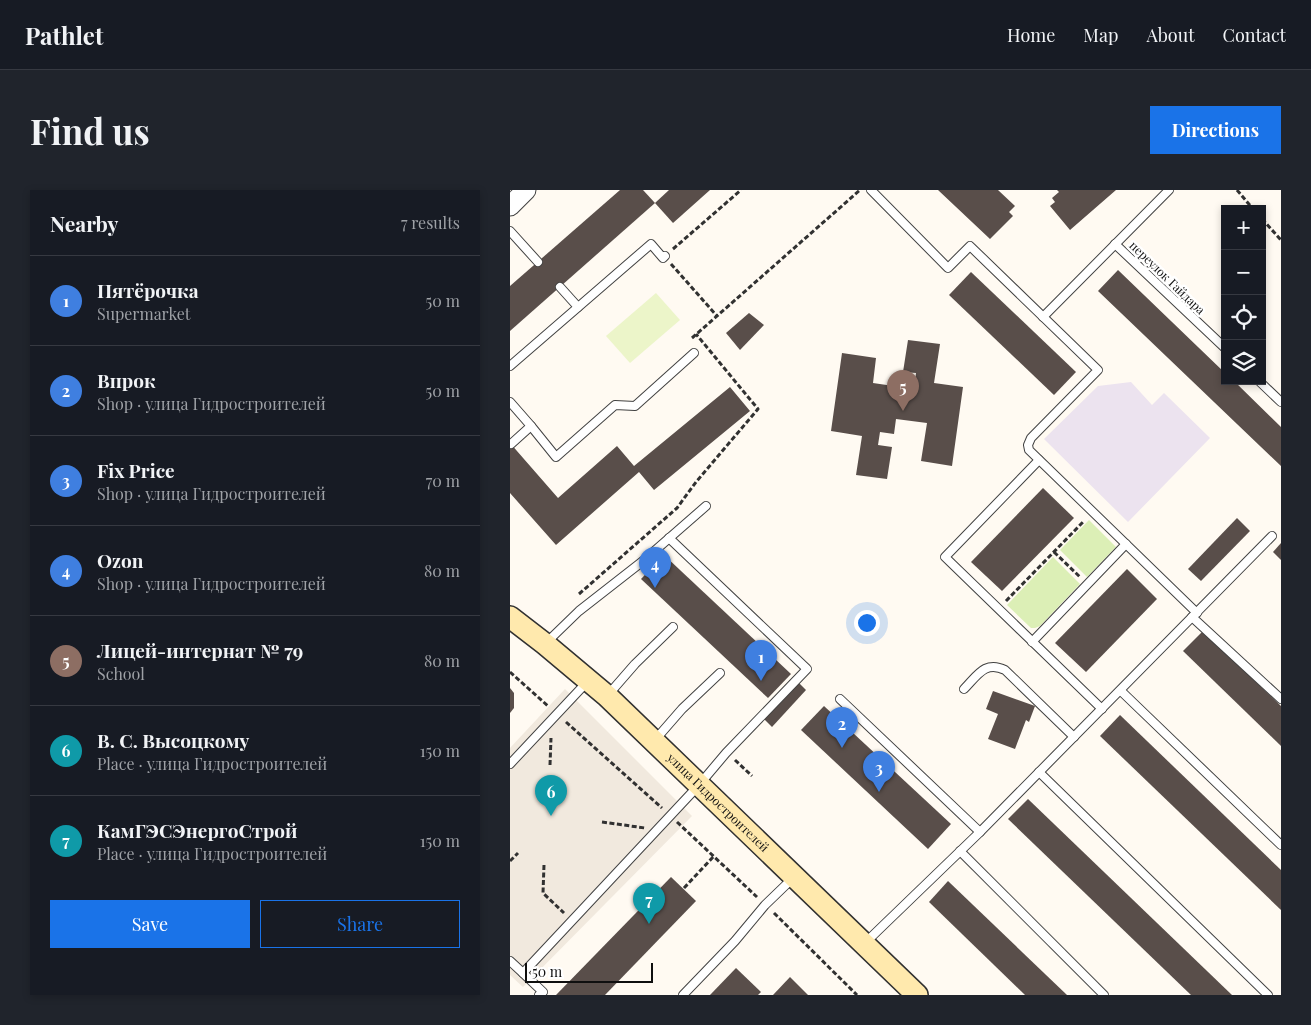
<!DOCTYPE html>
<meta charset="utf-8">
<style>
body{margin:0;font-family:"Playfair Display",serif;background:#20242c;color:#f1f3f6}
.controls{position:absolute;right:15px;top:15px;display:grid;overflow:hidden;border-radius:0px;box-shadow:0 2px 8px #0003}
.controls button{width:45px;height:45px;display:grid;place-items:center;padding:0;border:0;border-bottom:1px solid #363941;background:#171b24;color:#f1f3f6;font:25px sans-serif}
.scale{position:absolute;left:15px;bottom:12px;width:128px;box-sizing:border-box;padding-left:5px;border:2px solid #0f0f0f;border-top:0;font-size:14px;line-height:18px;white-space:nowrap;color:#0f0f0f;-webkit-text-stroke:4px #fff;paint-order:stroke}
.you{position:absolute;left:356px;top:432px;width:18px;height:18px;margin:-12px;border:4px solid #fff;border-radius:50%;background:#1a73e8;box-shadow:0 0 0 8px #1a73e833}
.badge{display:grid;place-items:center;width:32px;height:32px;border-radius:50%;background:#1a73e8;color:#fff;font-size:16px;font-weight:700}
.pin{position:absolute;translate:-50% -41px;filter:drop-shadow(0 1px 2px #0008)}
.pin::after{content:'';position:absolute;top:26px;width:18px;height:15px;background:inherit;clip-path:polygon(0 0,100% 0,50% 100%)}
.list{margin:0;padding:0;list-style:none}
h2{display:flex;justify-content:space-between;align-items:center;height:65px;margin:0;padding:0 20px;font-size:21px}
h2 small{font-size:16px;font-weight:400;color:#9ea1a6}
.list li{display:grid;grid-template-columns:32px 1fr auto;gap:15px;align-items:center;box-sizing:border-box;height:90px;padding:0 20px;border-top:1px solid #363941}
.list b{display:block;font-size:19px;white-space:nowrap}
.list p{margin:0;font-size:16px;white-space:nowrap;color:#9ea1a6}
.list em{font-size:16px;font-style:normal;color:#9ea1a6}
.actions{display:flex;gap:10px;padding:15px 20px}
.actions a{flex:1;padding:11px 0;border:1px solid #1a73e8;border-radius:0px;text-align:center;font-size:18px;color:#1a73e8}
.actions .main{background:#1a73e8;color:#fff}
.icon{flex:none;width:28px;height:28px;fill:none;stroke:currentColor;stroke-width:2;stroke-linecap:round;stroke-linejoin:round}
.map{position:relative;flex:none;width:771px;height:805px;overflow:hidden;border-radius:0px}
header{display:flex;align-items:center;gap:30px;box-sizing:border-box;height:70px;padding:0 25px;background:#171b24;border-bottom:1px solid #363941}
header strong{font-size:24px}
nav{display:flex;gap:28px;margin-inline-start:auto;font-size:18px}
.intro{display:flex;align-items:center;justify-content:space-between;box-sizing:border-box;height:120px;padding:0 30px}
h1{margin:0;font-size:35px}
.button{padding:12px 22px;border-radius:0px;background:#1a73e8;color:#fff;font-size:18px;font-weight:700}
main{display:flex;gap:30px;padding:0 30px}
aside{flex:1;background:#171b24;border-radius:0px;box-shadow:0 2px 8px #0003}
.map>svg:first-child{display:block}
.industrial{fill:#ece3ef}
.green{fill:#dcefb6}
.pitch{fill:#ecf5c9}
.plaza{fill:#f1e9de}
.building{fill:#594e4a}
.lines{fill:none;stroke-linecap:round;stroke-linejoin:round}
.service-casing{stroke:#424242;stroke-width:10}
.tertiary-casing{stroke:#424242;stroke-width:21}
.secondary-casing{stroke:#313131;stroke-width:24}
.path{stroke:#313131;stroke-width:3;stroke-dasharray:5 2.5;stroke-linecap:butt}
.service{stroke:#fff;stroke-width:8}
.tertiary{stroke:#fff;stroke-width:19}
.secondary{stroke:#ffe9ad;stroke-width:21}
.labels{text-anchor:middle;stroke-width:5;stroke-linejoin:round;paint-order:stroke}
.street-label{font-size:12px;fill:#0f0f0f;stroke:#fff}
</style>
<header>
<strong>Pathlet</strong>
<nav><a>Home</a><a>Map</a><a>About</a><a>Contact</a></nav>
</header>
<div class="intro"><h1>Find us</h1><a class="button">Directions</a></div>
<main>
<aside>
<h2>Nearby<small>7 results</small></h2>
<ul class="list">
<li><span class="badge" style="background:#3f7fe0">1</span><div><b>Пятёрочка</b><p>Supermarket</p></div><em>50 m</em></li>
<li><span class="badge" style="background:#3f7fe0">2</span><div><b>Впрок</b><p>Shop · улица Гидростроителей</p></div><em>50 m</em></li>
<li><span class="badge" style="background:#3f7fe0">3</span><div><b>Fix Price</b><p>Shop · улица Гидростроителей</p></div><em>70 m</em></li>
<li><span class="badge" style="background:#3f7fe0">4</span><div><b>Ozon</b><p>Shop · улица Гидростроителей</p></div><em>80 m</em></li>
<li><span class="badge" style="background:#8d6e63">5</span><div><b>Лицей-интернат № 79</b><p>School</p></div><em>80 m</em></li>
<li><span class="badge" style="background:#0f9aa8">6</span><div><b>В. С. Высоцкому</b><p>Place · улица Гидростроителей</p></div><em>150 m</em></li>
<li><span class="badge" style="background:#0f9aa8">7</span><div><b>КамГЭСЭнергоСтрой</b><p>Place · улица Гидростроителей</p></div><em>150 m</em></li>
</ul>
<div class="actions"><a class="main">Save</a><a>Share</a></div>
</aside>
<div class="map">
<svg width="771" height="805" viewBox="0 0 771 805">
<rect width="100%" height="100%" fill="#fffaf2"/>
<path class="industrial" d="M621,192L642,215L654,203L700,248L618,332L534,249L588,196Z"/>
<g class="green">
<path d="M579,330L606,357L577,387L550,360Z"/>
<path d="M543,367L570,394L530,436L525,438H521L497,415Z"/>
</g>
<path class="pitch" d="M146,103L170,130L120,173L96,146Z"/>
<path class="plaza" d="M55,499L182,626L13,797L0,785V558Z"/>
<g class="building">
<path d="M110,0H133L145,13L0,141V96Z"/>
<path d="M159,0H200L163,33L145,13Z"/>
<path d="M428,0H488L505,16L499,22L503,26L480,49Z"/>
<path d="M547,0H606L560,40L540,16L545,12L542,8L549,2Z"/>
<path d="M608,80L715,183V191H724L771,237V276L588,101Z"/>
<path d="M461,82L566,182L544,205L439,105Z"/>
<path d="M239,123L254,135L230,160L216,143Z"/>
<path d="M398,150L430,154L424,193L453,197L442,276L411,271L417,233L386,229L384,244L370,242L368,255L382,257L377,289L346,285L352,246L321,241L332,163L366,168L363,193L404,199L406,183L393,182Z"/>
<path d="M220,197L240,221L144,300L129,282L46,355L0,303V253L48,308L107,256L124,276Z"/>
<path d="M533,298L564,328L492,401L461,372Z"/>
<path d="M727,328L740,341L691,391L678,379Z"/>
<path d="M771,353V370L763,362Z"/>
<path d="M154,365L281,484L258,508L131,389Z"/>
<path d="M617,379L647,409L576,482L545,453Z"/>
<path d="M693,441L771,516V556L673,461Z"/>
<path d="M287,491L296,500L262,537L253,528Z"/>
<path d="M0,498L4,503V518L0,523Z"/>
<path d="M483,501L525,516L519,532L516,530L505,559L478,549L488,524L476,519Z"/>
<path d="M314,516L441,634L418,659L291,540Z"/>
<path d="M610,525L771,680V720L590,546Z"/>
<path d="M518,609L722,805H681L498,629Z"/>
<path d="M161,687L186,711L95,805H46Z"/>
<path d="M438,691L557,805H515L419,712Z"/>
<path d="M226,778L251,802L248,805H200Z"/>
<path d="M280,787L298,805H263Z"/>
</g>
<g class="lines">
<g class="service-casing">
<g id="service">
<path d="M361,0L438,78L460,56L588,180L521,248L518,255L519,260L687,423"/>
<path d="M0,41L28,72"/>
<path d="M605,54L715,158"/>
<path d="M50,97L68,117"/>
<path d="M533,127L659,0"/>
<path d="M0,176L141,54L153,68L155,66"/>
<path d="M749,191L771,212"/>
<path d="M0,212L21,236L1,254"/>
<path d="M21,236L46,267L105,215L125,216L184,163"/>
<path d="M529,270L435,367L592,519"/>
<path d="M682,427L771,509"/>
<path d="M522,452L616,354"/>
<path d="M36,453L69,421L133,371L196,316"/>
<path d="M454,499C467,486 475,470 495,480L564,547"/>
<path d="M611,501L771,655"/>
<path d="M98,505L125,474L163,437"/>
<path d="M330,509L470,642"/>
<path d="M145,550L172,519L210,483"/>
<path d="M0,574L77,492"/>
<path d="M529,582L758,805"/>
<path d="M450,661L594,805"/>
<path d="M355,753L470,642L762,346"/>
<path d="M0,771L13,783L189,595L216,563L297,479L159,348"/>
<path d="M13,783L33,802L29,805"/>
<path d="M173,805L225,751L255,715L283,688"/>
</g>
</g>
<g class="tertiary-casing">
<path id="tertiary" d="M0,16L16,0"/>
</g>
<g class="secondary-casing">
<g id="secondary">
<path id="s1" d="M0,427L35,454L97,506L407,805"/>
</g>
</g>
<g class="path">
<path d="M727,0L743,19"/>
<path d="M752,29L771,50"/>
<path d="M163,59L231,0"/>
<path d="M161,74L207,126"/>
<path d="M182,148L350,0"/>
<path d="M544,362L570,387"/>
<path d="M69,404L167,318L186,292L248,219L186,144"/>
<path d="M496,411L574,331"/>
<path d="M0,482L38,516"/>
<path d="M56,532L152,618"/>
<path d="M225,570L242,586"/>
<path d="M40,575L41,548"/>
<path d="M92,632L135,638"/>
<path d="M167,632L247,707"/>
<path d="M0,671L8,663"/>
<path d="M34,675L33,703L54,723"/>
<path d="M174,698L204,666"/>
<path d="M264,723L347,805"/>
</g>
<use href="#service" class="service"/>
<use href="#tertiary" class="tertiary"/>
<use href="#secondary" class="secondary"/>
</g>
<g class="labels">
<g class="street-label">
<text transform="translate(657 88) rotate(44)" y="4">переулок Гайдара</text>
<text dy="4" stroke="none"><textPath href="#s1" startOffset="279">улица Гидростроителей</textPath></text>
</g>
</g>
</svg>
<div class="controls">
<button>+</button>
<button>−</button>
<button><svg class="icon" aria-label="locate" viewBox="0 0 24 24"><circle cx="12" cy="12" r="6"/><path d="M12 2v4M12 18v4M2 12h4M18 12h4"/></svg></button>
<button><svg class="icon" aria-label="layers" viewBox="0 0 24 24"><path d="M12 4l9 5-9 5-9-5zM3 14l9 5 9-5"/></svg></button>
</div>
<div class="scale">50 m</div>
<div class="you"></div>
<div class="pin badge" style="left:251px;top:491px;background:#3f7fe0">1</div>
<div class="pin badge" style="left:332px;top:558px;background:#3f7fe0">2</div>
<div class="pin badge" style="left:369px;top:602px;background:#3f7fe0">3</div>
<div class="pin badge" style="left:145px;top:398px;background:#3f7fe0">4</div>
<div class="pin badge" style="left:393px;top:221px;background:#8d6e63">5</div>
<div class="pin badge" style="left:41px;top:626px;background:#0f9aa8">6</div>
<div class="pin badge" style="left:139px;top:734px;background:#0f9aa8">7</div>
</div>
</main>
